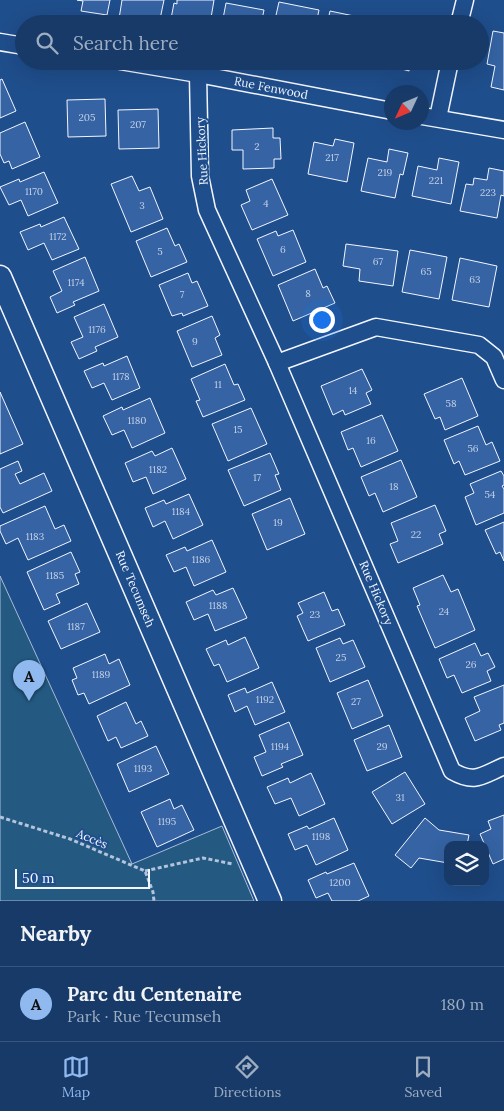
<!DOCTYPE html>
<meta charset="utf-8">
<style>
body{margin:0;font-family:Lora,serif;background:#20416f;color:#f1f3f6}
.controls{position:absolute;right:15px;bottom:15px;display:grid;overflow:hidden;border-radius:10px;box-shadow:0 5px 20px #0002}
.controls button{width:45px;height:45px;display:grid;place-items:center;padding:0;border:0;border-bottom:1px solid #36547d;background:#173a69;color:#f1f3f6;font:25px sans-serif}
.compass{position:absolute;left:384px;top:85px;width:45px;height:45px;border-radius:50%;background:#173a69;box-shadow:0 5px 20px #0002;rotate:226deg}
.scale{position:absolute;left:15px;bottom:12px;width:135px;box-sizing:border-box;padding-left:5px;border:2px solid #f2f6ff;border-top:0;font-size:14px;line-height:18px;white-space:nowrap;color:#f2f6ff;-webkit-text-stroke:4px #1f4e8c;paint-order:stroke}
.you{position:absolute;left:321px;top:319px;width:18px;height:18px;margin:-12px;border:4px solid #fff;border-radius:50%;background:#1a73e8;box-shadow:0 0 0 8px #1a73e833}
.badge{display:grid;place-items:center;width:32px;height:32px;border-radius:50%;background:#90b9f0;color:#111;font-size:16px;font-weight:700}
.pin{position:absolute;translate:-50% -41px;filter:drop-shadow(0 1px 2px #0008)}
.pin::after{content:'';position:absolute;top:26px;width:18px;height:15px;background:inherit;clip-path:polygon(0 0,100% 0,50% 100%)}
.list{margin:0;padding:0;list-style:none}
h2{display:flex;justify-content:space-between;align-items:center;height:65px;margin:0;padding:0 20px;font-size:21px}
h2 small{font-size:16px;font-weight:400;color:#9eadc0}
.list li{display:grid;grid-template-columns:32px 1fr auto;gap:15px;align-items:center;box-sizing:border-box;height:75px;padding:0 20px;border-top:1px solid #36547d}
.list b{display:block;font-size:19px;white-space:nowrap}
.list p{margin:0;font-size:16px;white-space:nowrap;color:#9eadc0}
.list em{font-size:16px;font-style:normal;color:#9eadc0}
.icon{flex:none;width:28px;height:28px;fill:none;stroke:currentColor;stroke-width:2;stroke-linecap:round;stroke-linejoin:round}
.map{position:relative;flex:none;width:504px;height:901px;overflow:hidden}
.search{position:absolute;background:#173a69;box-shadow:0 5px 20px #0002;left:15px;right:15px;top:15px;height:55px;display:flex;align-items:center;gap:12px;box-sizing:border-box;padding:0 18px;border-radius:28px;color:#9eadc0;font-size:19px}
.sheet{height:140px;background:#173a69}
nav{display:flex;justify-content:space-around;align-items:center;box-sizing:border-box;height:70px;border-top:1px solid #36547d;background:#173a69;font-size:14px;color:#9eadc0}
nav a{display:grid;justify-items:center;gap:2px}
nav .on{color:#90b9f0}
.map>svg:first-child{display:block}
.green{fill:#245a82;stroke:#a8bbd7}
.building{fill:#3563a3;stroke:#f2f6ff}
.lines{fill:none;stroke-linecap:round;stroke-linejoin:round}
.street-casing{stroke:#f2f6ff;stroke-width:19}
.secondary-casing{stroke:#f2f6ff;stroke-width:25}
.path{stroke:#b3c4dc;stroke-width:3;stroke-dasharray:4 2.5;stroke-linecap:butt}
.street{stroke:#1f4e8c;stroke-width:16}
.secondary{stroke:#1f4e8c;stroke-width:22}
.labels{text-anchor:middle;stroke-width:4;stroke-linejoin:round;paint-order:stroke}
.number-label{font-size:10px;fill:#c3d1e8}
.street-label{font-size:12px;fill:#f2f6ff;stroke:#1f4e8c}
</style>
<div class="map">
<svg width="504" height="901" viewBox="0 0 504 901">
<rect width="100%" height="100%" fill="#1f4e8c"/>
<path class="green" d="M0,576L132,864L222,826L254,901H0Z"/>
<g class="building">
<path d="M77,0H110L107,15L81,11L83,1Z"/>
<path d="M122,0H164L159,24H143L119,19Z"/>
<path d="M177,0H214L210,24H170L174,3L177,4Z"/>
<path d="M279,2L319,10L316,24H274Z"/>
<path d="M226,3L264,10L261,24H222Z"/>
<path d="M330,11L354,16L353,20L369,24H327Z"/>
<path d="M493,31L504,33V90L491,87L495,66L487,64Z"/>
<path d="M372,61H411L409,71Z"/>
<path d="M2,79L16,111L0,118V80Z"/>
<path d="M105,99L106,136L68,137L67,100Z"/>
<path d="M158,109L159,148L119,149L118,110Z"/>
<path d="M25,122L40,157L12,169L9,161L4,163L0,154V133Z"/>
<path d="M273,128V138H280L281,159H274V168L243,169V150H232V130Z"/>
<path d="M335,139L354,143L347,182L308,174L314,142L333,146Z"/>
<path d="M389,149L408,153L403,175L400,174L395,198L361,191L368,158L387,162Z"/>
<path d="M439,158L459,162L451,204L412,196L418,166L437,170Z"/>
<path d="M489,168L504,171V196L501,195L497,218L460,211L466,184L473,185L474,178L487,180Z"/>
<path d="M44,172L58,203L28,216L21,200L9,205L0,187L19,179L20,182Z"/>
<path d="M132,176L139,191L150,187L163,219L131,232L111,184Z"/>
<path d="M272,179L288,215L252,230L241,205L250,201L246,190Z"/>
<path d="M64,217L79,249L52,260L44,243L28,250L20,232L40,224L41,227Z"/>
<path d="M167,228L175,246L179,244L187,262L151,277L136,241Z"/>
<path d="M293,230L306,262L273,276L257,239L276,231L278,236Z"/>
<path d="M346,244L398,251L393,286L359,281L360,269L343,266Z"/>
<path d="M410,250L447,257L439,299L402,292Z"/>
<path d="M85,257L99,291L73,302L75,305L57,313L50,297L62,291L53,271Z"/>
<path d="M460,258L497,266L489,307L452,300Z"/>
<path d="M315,269L323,288L327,286L335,303L293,321L278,285Z"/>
<path d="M188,273L192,283L197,281L208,306L183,316L182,313L172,316L159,285Z"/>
<path d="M104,304L118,337L95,347L97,351L79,359L71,342L83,337L74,317Z"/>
<path d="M212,316L220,335L215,338L222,355L192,367L177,331Z"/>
<path d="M127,356L140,388L112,400L104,383L92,388L84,371L103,363L104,366Z"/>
<path d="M225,364L234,385L238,384L245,400L203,417L196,401L200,400L191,379Z"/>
<path d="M362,369L372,390L366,393L371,404L345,415L343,410L333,415L321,386Z"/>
<path d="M462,378L478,416L445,430L440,417L435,419L424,394Z"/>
<path d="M0,392L23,444L0,454Z"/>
<path d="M150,398L165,433L132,448L124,430L112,435L103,416L122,407L123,410Z"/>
<path d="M251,408L267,444L228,461L212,424Z"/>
<path d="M382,415L398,451L361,467L353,448L348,450L341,432Z"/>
<path d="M478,426L486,445L492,442L500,461L465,475L459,461L454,464L444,440Z"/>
<path d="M172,448L186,479L153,494L146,477L133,482L125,463L152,451L155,456Z"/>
<path d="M270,453L279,474L275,475L281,490L244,506L228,470Z"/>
<path d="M401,460L417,497L383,512L375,493L369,496L361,477Z"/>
<path d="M18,461L22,471L15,474L20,484L44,473L52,491L3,513L0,507V469Z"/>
<path d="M501,471L504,476V485L502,486L504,489V513L476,525L465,497L474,493L470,484Z"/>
<path d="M189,494L203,525L173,539L165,521L153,527L145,508L164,500L166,504Z"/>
<path d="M290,498L305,534L267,550L252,514Z"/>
<path d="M435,505L446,531L439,534L443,544L398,563L390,544L398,541L391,523Z"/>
<path d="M45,506L55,529L64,525L71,541L28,560L18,538L6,544L0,531V526Z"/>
<path d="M504,522V561L500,552L496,554L485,530Z"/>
<path d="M212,540L226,572L194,586L186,567L174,572L166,555L185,547L187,551Z"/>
<path d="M71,552L80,572L75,574L79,584L56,594L60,603L44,610L27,572Z"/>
<path d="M443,575L451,592L458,589L475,630L435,648L417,606L420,605L413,588Z"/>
<path d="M233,588L247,618L215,631L208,614L194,620L186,602L213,590L216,595Z"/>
<path d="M324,592L332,611L338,609L345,625L308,641L297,616L303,613L298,603Z"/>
<path d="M87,603L100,632L61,649L48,621Z"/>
<path d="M245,637L259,668L227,682L219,664L214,666L206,649L226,640L228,645Z"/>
<path d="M340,638L343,644L353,640L365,667L330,682L316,648Z"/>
<path d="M475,643L481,656L488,653L495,667L487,671L491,681L462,693L454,675L447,678L439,659Z"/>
<path d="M105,654L109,664L119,659L130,685L89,704L84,693L78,695L72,680L77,678L73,668Z"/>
<path d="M368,680L383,716L352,729L337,693Z"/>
<path d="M272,682L285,712L255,725L247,706L235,712L228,695L245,688L247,693Z"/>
<path d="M504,685V723L499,725L501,730L475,741L465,718L480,711L474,697Z"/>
<path d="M126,702L136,724L141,721L148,736L121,748L116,737L108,741L97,716Z"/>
<path d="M289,722L303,755L281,764L283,767L262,776L254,757L266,752L259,735Z"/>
<path d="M389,725L402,757L367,771L354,740Z"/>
<path d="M156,746L169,774L129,792L117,764Z"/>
<path d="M405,772L425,804L392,824L372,792Z"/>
<path d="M311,773L325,804L299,816L291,798L275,804L267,787L288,778L290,783Z"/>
<path d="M170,799L174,809L182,805L194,830L157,847L141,812Z"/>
<path d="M504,815V859L493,864L480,834L491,829L488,821Z"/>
<path d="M334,818L348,850L316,865L307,845L295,850L288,834L307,826L309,829Z"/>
<path d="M425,818L439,830L469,835L467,845H448V863L419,858L411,868L395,855Z"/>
<path d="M354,863L369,896L358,901H332L328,893L316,898L308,880L326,872L327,874Z"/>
</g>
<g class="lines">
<g class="street-casing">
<g id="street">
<path d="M459,24L465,0"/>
<path d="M0,42L24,46"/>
<path d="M120,61L198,74L392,111"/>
<path d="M198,74L200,176L207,210L277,363L452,771C475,784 481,776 504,766"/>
<path d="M422,116L504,130"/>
<path d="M438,118L450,61"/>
<path d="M277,363L376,327L479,345L494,357L504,380"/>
</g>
</g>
<g class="secondary-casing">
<path id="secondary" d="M0,277L270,901"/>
</g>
<g class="path">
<path d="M0,817L70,839L145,871L153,892L154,901"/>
<path d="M145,871L203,858L233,864"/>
</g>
<use href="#street" class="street"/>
<use href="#secondary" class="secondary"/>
</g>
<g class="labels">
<g class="number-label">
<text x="87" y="121">205</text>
<text x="138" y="128">207</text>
<text x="257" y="150">2</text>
<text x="332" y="161">217</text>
<text x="385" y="176">219</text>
<text x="436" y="184">221</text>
<text x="34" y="195">1170</text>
<text x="488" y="196">223</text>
<text x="266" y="207">4</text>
<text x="142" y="209">3</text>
<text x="58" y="240">1172</text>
<text x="283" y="253">6</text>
<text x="160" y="255">5</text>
<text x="378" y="265">67</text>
<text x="426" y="275">65</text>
<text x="475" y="283">63</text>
<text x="76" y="286">1174</text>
<text x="308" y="297">8</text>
<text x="182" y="298">7</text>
<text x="97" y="333">1176</text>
<text x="195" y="345">9</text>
<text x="121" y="380">1178</text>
<text x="218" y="388">11</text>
<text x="353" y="394">14</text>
<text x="451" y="407">58</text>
<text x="137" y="424">1180</text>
<text x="238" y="433">15</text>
<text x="371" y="444">16</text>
<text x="473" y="452">56</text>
<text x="158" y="473">1182</text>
<text x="257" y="481">17</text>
<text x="394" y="490">18</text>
<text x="490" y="498">54</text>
<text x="181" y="515">1184</text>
<text x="278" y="526">19</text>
<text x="416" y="538">22</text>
<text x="35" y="540">1183</text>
<text x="201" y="563">1186</text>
<text x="55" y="579">1185</text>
<text x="218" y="609">1188</text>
<text x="444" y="615">24</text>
<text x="315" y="618">23</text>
<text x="76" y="630">1187</text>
<text x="341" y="661">25</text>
<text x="471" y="668">26</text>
<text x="101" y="678">1189</text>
<text x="265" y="703">1192</text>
<text x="356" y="705">27</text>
<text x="280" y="750">1194</text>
<text x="382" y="750">29</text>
<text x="143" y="772">1193</text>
<text x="400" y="801">31</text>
<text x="167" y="825">1195</text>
<text x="321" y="840">1198</text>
<text x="340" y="886">1200</text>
</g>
<g class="street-label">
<text transform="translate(271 88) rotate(11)" y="4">Rue Fenwood</text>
<text transform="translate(202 151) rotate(-93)" y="4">Rue Hickory</text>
<text transform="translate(135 589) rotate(67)" y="4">Rue Tecumseh</text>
<text transform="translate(376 593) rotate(67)" y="4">Rue Hickory</text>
<text transform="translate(92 839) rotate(23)" y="4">Accès</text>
</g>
</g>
</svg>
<div class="controls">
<button><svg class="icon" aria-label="layers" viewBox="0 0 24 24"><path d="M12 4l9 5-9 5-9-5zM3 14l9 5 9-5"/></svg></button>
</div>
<svg class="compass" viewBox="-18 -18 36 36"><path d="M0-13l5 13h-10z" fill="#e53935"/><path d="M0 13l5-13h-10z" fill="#9eadc0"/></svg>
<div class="scale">50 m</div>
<div class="you"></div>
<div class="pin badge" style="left:29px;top:701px">A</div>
<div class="search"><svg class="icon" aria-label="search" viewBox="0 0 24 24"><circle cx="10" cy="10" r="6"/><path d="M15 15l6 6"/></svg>Search here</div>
</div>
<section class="sheet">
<h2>Nearby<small></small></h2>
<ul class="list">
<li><span class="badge">A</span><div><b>Parc du Centenaire</b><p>Park · Rue Tecumseh</p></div><em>180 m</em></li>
</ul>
</section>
<nav>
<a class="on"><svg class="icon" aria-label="map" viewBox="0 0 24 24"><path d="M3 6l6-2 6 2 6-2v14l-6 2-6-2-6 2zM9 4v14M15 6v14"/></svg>Map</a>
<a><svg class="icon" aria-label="directions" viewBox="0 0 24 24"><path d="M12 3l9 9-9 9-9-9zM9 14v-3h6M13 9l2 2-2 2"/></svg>Directions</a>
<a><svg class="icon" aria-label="saved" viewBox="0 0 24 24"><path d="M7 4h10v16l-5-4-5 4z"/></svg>Saved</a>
</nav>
